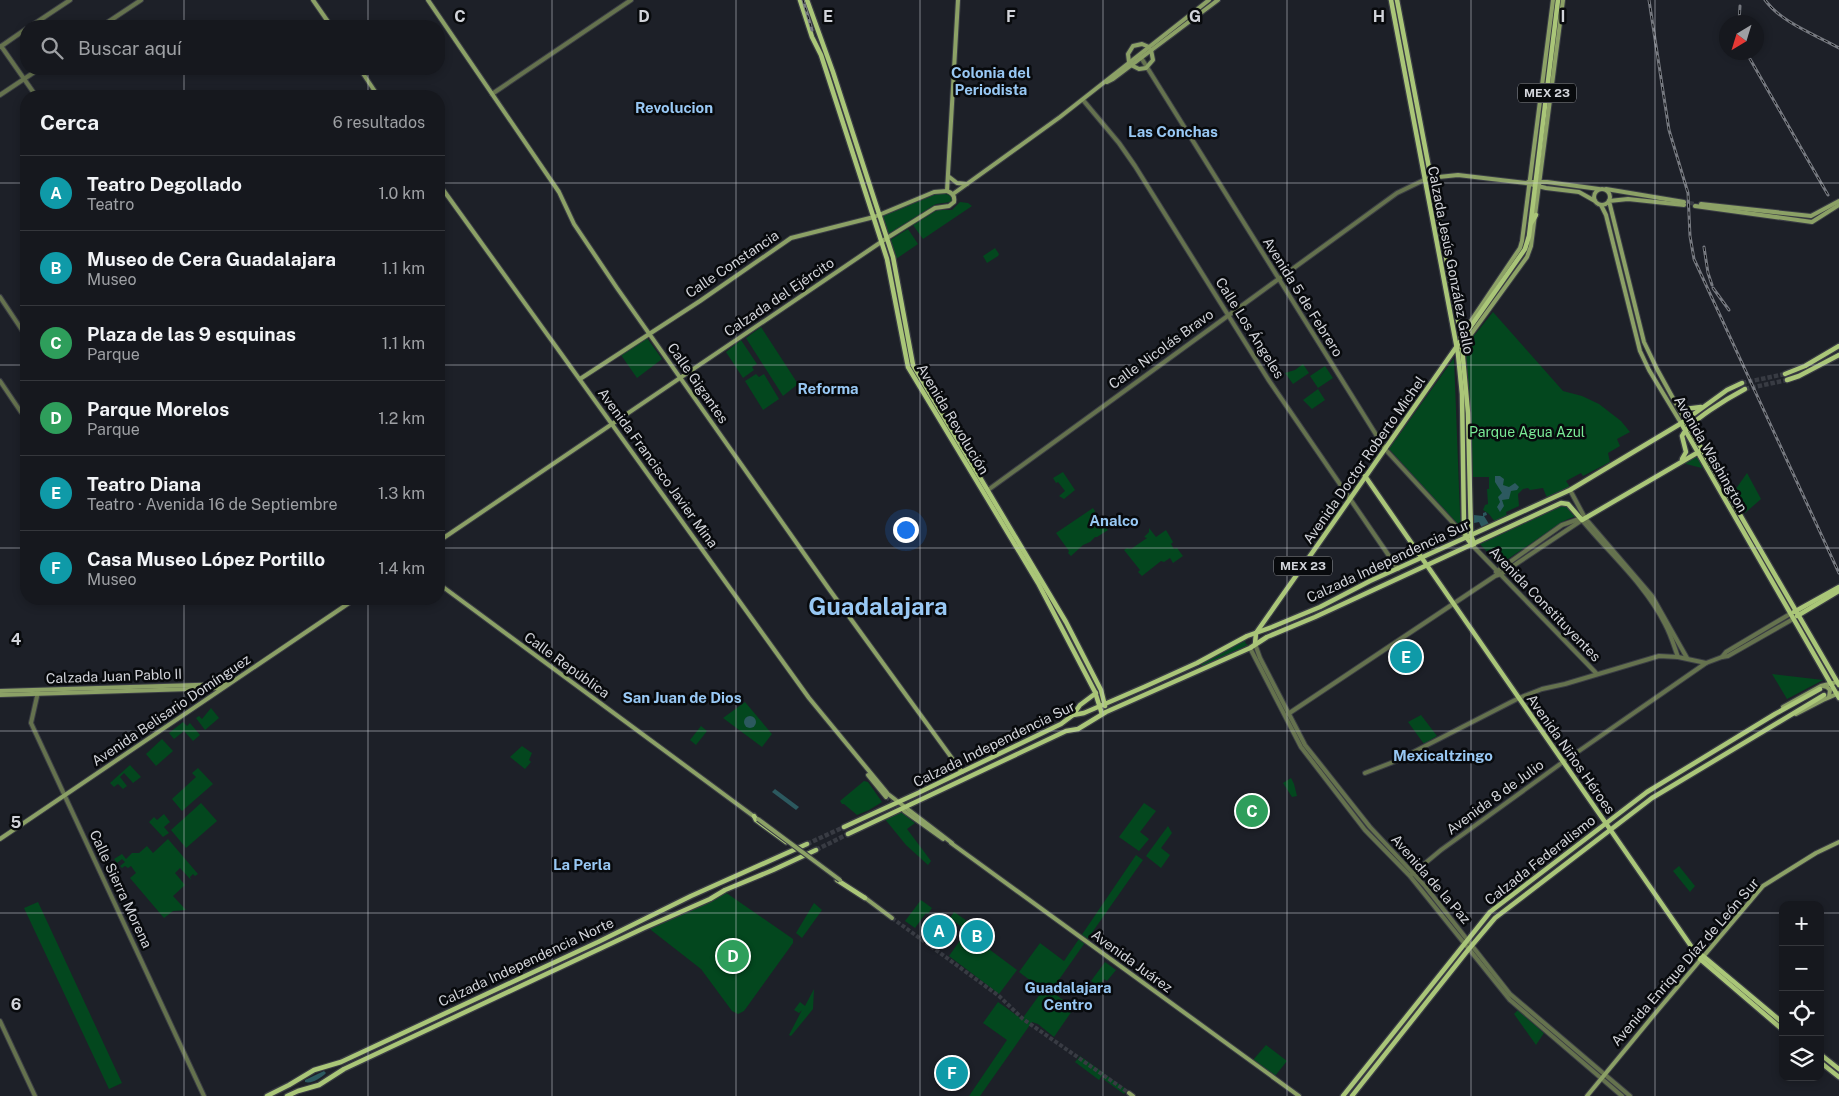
<!DOCTYPE html>
<html lang="es">
<meta charset="utf-8">
<style>
body{margin:0;font-family:"Public Sans",sans-serif;background:#1f2127;color:#f1f3f6}
.controls{position:absolute;right:15px;bottom:15px;display:grid;overflow:hidden;border-radius:10px;box-shadow:0 2px 8px #0003}
.controls button{width:45px;height:45px;display:grid;place-items:center;padding:0;border:0;border-bottom:1px solid #35373c;background:#16181e;color:#f1f3f6;font:25px sans-serif}
.compass{position:absolute;left:1719px;top:15px;width:45px;height:45px;border-radius:50%;background:#16181e;box-shadow:0 2px 8px #0003;rotate:218deg}
.you{position:absolute;left:905px;top:529px;width:18px;height:18px;margin:-12px;border:4px solid #fff;border-radius:50%;background:#1a73e8;box-shadow:0 0 0 8px #1a73e833}
.badge{display:grid;place-items:center;width:32px;height:32px;border-radius:50%;background:#7cbef9;color:#fff;font-size:16px;font-weight:700}
.pin{position:absolute;translate:-50% -50%;border:2px solid #fff;box-shadow:0 1px 5px #0006}
.list{margin:0;padding:0;list-style:none}
h2{display:flex;justify-content:space-between;align-items:center;height:65px;margin:0;padding:0 20px;font-size:21px}
h2 small{font-size:16px;font-weight:400;color:#9ea0a4}
.list li{display:grid;grid-template-columns:32px 1fr auto;gap:15px;align-items:center;box-sizing:border-box;height:75px;padding:0 20px;border-top:1px solid #35373c}
.list b{display:block;font-size:19px;white-space:nowrap}
.list p{margin:0;font-size:16px;white-space:nowrap;color:#9ea0a4}
.list em{font-size:16px;font-style:normal;color:#9ea0a4}
.icon{flex:none;width:28px;height:28px;fill:none;stroke:currentColor;stroke-width:2;stroke-linecap:round;stroke-linejoin:round}
.map{position:relative;flex:none;width:1839px;height:1096px;overflow:hidden}
.search{position:absolute;background:#16181e;box-shadow:0 2px 8px #0003;left:20px;top:20px;width:425px;height:55px;display:flex;align-items:center;gap:12px;box-sizing:border-box;padding:0 18px;border-radius:20px;color:#9ea0a4;font-size:19px}
.panel{position:absolute;background:#16181e;box-shadow:0 2px 8px #0003;left:20px;top:90px;width:425px;height:515px;border-radius:20px}
.map>svg:first-child{display:block}
.green{fill:#03471e}
.water{fill:#2c595f}
.lines{fill:none;stroke-linecap:round;stroke-linejoin:round}
.secondary-tunnel{stroke:#383b43;stroke-width:4;stroke-dasharray:4 2;stroke-linecap:butt}
.primary-tunnel{stroke:#383b43;stroke-width:4.5;stroke-dasharray:4.5 2;stroke-linecap:butt}
.tertiary-casing{stroke:#3a3d44;stroke-width:6}
.secondary-casing{stroke:#3a3d44;stroke-width:6}
.primary-casing{stroke:#3a3d44;stroke-width:7}
.tertiary{stroke:#65724e;stroke-width:4}
.secondary{stroke:#8ca166;stroke-width:4}
.primary{stroke:#aac678;stroke-width:4.5}
.rail-casing{stroke:#767980;stroke-width:3}
.rail{stroke:#080a0d;stroke-width:1;stroke-dasharray:4;stroke-linecap:butt}
.secondary-bridge-casing{stroke:#3a3d44;stroke-width:6;stroke-linecap:butt}
.secondary-bridge{stroke:#8ca166;stroke-width:4}
.grid{fill:none;stroke:#d2d4da;stroke-width:1;stroke-opacity:0.55}
.labels{text-anchor:middle;stroke-width:5;stroke-linejoin:round;paint-order:stroke}
.shield{fill:#080a0d;stroke:#95979c;stroke-width:1}
.shield-label{font-size:12px;font-weight:bold;fill:#d2d4da}
.street-label{font-size:14px;fill:#d2d4da;stroke:#080a0d}
.park-label{font-size:14px;fill:#79ea96;stroke:#080a0d}
.neighbourhood-label{font-size:15px;font-weight:bold;fill:#98c8f4;stroke:#080a0d}
.town-label{font-size:24px;font-weight:bold;fill:#98c8f4;stroke:#080a0d}
.grid-label{font-size:16px;text-anchor:middle;font-weight:bold;fill:#d2d4da;stroke:#080a0d;stroke-width:5;stroke-linejoin:round;paint-order:stroke}
</style>
<div class="map">
<svg width="1839" height="1096" viewBox="0 0 1839 1096">
<rect width="100%" height="100%" fill="#1d2028"/>
<g class="green">
<path d="M939,193L951,195L952,200L951,202L936,204L888,235L882,216Z"/>
<path d="M960,202L968,203L972,206L923,239L913,225L937,210H952Z"/>
<path d="M908,229L918,244L896,259L890,240Z"/>
<path d="M995,248L999,254L998,256L987,263L983,256Z"/>
<path d="M1493,312L1563,391L1582,396L1599,404L1621,421L1630,432L1617,439L1620,446L1608,453L1610,462L1583,476L1581,473L1566,481L1570,487L1547,498L1543,488L1530,490L1528,488L1523,489L1518,494L1519,506L1506,512L1507,516L1495,522L1489,514L1483,510L1485,505L1488,504L1487,489H1489V477H1472L1470,408L1465,347Z"/>
<path d="M761,327L798,384L783,396L746,338Z"/>
<path d="M647,338L662,359L637,378L621,355Z"/>
<path d="M741,340L757,364L752,367L754,370L743,378L726,352Z"/>
<path d="M1454,358L1460,514L1462,529L1389,449Z"/>
<path d="M1303,364L1309,373L1293,384L1285,373L1295,370Z"/>
<path d="M1325,366L1333,378L1318,388L1310,376Z"/>
<path d="M756,374L759,377L764,374L779,399L763,410L745,381Z"/>
<path d="M1318,389L1325,400L1312,409L1303,400Z"/>
<path d="M1697,455L1702,468L1682,463Z"/>
<path d="M1063,472L1075,490L1064,499L1059,496L1065,491L1058,482L1056,483L1053,478Z"/>
<path d="M1747,473L1761,499L1745,513L1733,493Z"/>
<path d="M1562,504L1566,505L1576,516L1566,520L1499,565L1479,543Z"/>
<path d="M1093,508L1095,511L1094,513L1108,530L1097,537H1095L1090,542L1083,545L1071,556L1068,553L1069,551L1056,533Z"/>
<path d="M1149,528L1156,537L1166,530L1173,542L1171,544L1174,549L1177,548L1183,556L1173,563L1170,558L1164,562L1161,561L1142,576L1138,572L1140,570L1124,550L1127,548L1131,549L1147,538L1144,537L1149,532Z"/>
<path d="M1246,639L1245,643L1248,645L1202,666L1201,664Z"/>
<path d="M1772,674L1823,680L1787,699Z"/>
<path d="M745,702L772,734L762,747L723,718Z"/>
<path d="M211,708L219,718L205,730L196,718L199,716L202,719Z"/>
<path d="M1421,715L1437,736L1424,744L1408,722Z"/>
<path d="M183,722L187,726L190,723L200,735L193,741L184,731L174,739L169,733Z"/>
<path d="M701,726L707,731L696,745L690,740Z"/>
<path d="M162,739L173,751L156,766L146,754Z"/>
<path d="M522,746L532,753L529,760L531,762L525,769L510,757Z"/>
<path d="M130,765L141,777L133,783L124,773L120,777L127,786L123,789L118,784L114,787L110,783Z"/>
<path d="M198,768L213,784L182,811L172,799L196,777L192,773Z"/>
<path d="M1291,778L1294,784L1297,796L1292,797L1283,783Z"/>
<path d="M864,781L868,782L882,802L869,810L857,815L844,804H842L840,801Z"/>
<path d="M201,803L217,821L186,848L171,830Z"/>
<path d="M1144,803L1156,811L1140,832L1149,839L1139,851L1119,837Z"/>
<path d="M1250,803L1256,811L1246,819L1239,810Z"/>
<path d="M900,811L915,823L907,829L931,861L928,865L906,845L884,818Z"/>
<path d="M164,814L170,822L164,827L169,833L163,837L149,822L154,817L157,820Z"/>
<path d="M1168,826L1172,833L1161,848L1170,855L1161,868L1146,856Z"/>
<path d="M168,839L198,874L195,876L193,874L190,877L191,880L180,868L175,873L185,885L173,896L186,910L173,911L164,918L130,878L136,873L131,866L128,868L125,866L122,868L120,866L125,862L122,859L117,863L114,859L122,854L126,859L132,853H139L147,846L153,853Z"/>
<path d="M1136,855L1143,860L1051,991L1074,1008L1054,1037L1038,1024L1032,1022L980,1096H969L1007,1040L983,1023L998,1002L1022,1019L1043,990L1019,972L1040,943L1064,961Z"/>
<path d="M1679,866L1695,886L1690,892L1673,871Z"/>
<path d="M725,892L793,939V943L744,1011L738,1014L732,1011L701,969L651,930L650,928Z"/>
<path d="M921,900L932,908L928,914L926,913L915,928L905,921Z"/>
<path d="M38,902L122,1083L109,1089L24,908Z"/>
<path d="M814,903L822,910L802,938L796,933Z"/>
<path d="M954,912L970,923L967,927L963,928L950,918Z"/>
<path d="M966,932L1017,970L999,994L949,956Z"/>
<path d="M1462,947L1464,950L1423,1002L1420,1000Z"/>
<path d="M1105,962L1116,970L1107,981L1104,979L1099,987L1091,981Z"/>
<path d="M814,989L813,1009L791,1036L789,1035L802,1010L799,1013L794,1010L800,1002L805,1006Z"/>
<path d="M1518,1010L1544,1033L1536,1045L1514,1014Z"/>
<path d="M1266,1045L1287,1061L1275,1076L1253,1060Z"/>
<path d="M1080,1056L1104,1073L1099,1080L1075,1062Z"/>
<path d="M1106,1075L1127,1090L1124,1094L1103,1079Z"/>
</g>
<g class="water">
<path d="M1495,476H1500L1504,479L1503,485L1509,487L1515,483L1519,487L1517,490L1511,491L1509,499L1502,500L1504,506L1500,512L1497,507L1500,502L1498,497L1502,493L1495,482Z"/>
<path d="M1486,512L1487,515L1484,516L1489,524L1482,528L1479,522L1474,523V515L1483,516V513Z"/>
<circle cx="750" cy="722" r="6"/>
<path d="M775,789L799,807L796,810L772,792Z"/>
<path d="M324,1071L326,1073C321,1078 312,1084 305,1082V1080Z"/>
</g>
<g class="lines">
<g class="secondary-tunnel">
<path d="M1684,202L1695,204"/>
<path d="M886,797L902,809"/>
<path d="M892,918L999,996L1023,1019L1129,1093"/>
</g>
<g class="primary-tunnel">
<path d="M1742,383L1785,374"/>
<path d="M1745,389L1787,380"/>
<path d="M807,844L844,827"/>
<path d="M816,850L848,834"/>
</g>
<g class="tertiary-casing">
<g id="tertiary">
<path d="M31,26L70,0"/>
<path d="M102,26L141,0"/>
<path d="M1,46L36,96"/>
<path d="M0,47L26,29"/>
<path d="M1140,56L1385,449L1466,537"/>
<path d="M492,94L631,0"/>
<path d="M0,95L39,69"/>
<path d="M1083,100L1119,143L1135,166L1268,379L1398,569"/>
<path d="M0,297L26,336"/>
<path d="M0,381L21,412"/>
<path d="M988,490L1397,193L1424,180"/>
<path d="M1570,490L1585,518L1652,596L1687,658"/>
<path d="M1472,545L1597,674"/>
<path d="M1496,572L1562,525L1582,518"/>
<path d="M1255,644L1260,658L1305,745L1370,827L1425,886L1510,994L1630,1096"/>
<path d="M1250,648L1301,747L1365,830L1410,876L1510,1000L1622,1096"/>
<path d="M1722,657L1726,652L1790,614"/>
<path d="M38,692L31,723L204,1096"/>
<path d="M1288,714L1495,576L1501,574L1582,520C1610,554 1645,584 1665,624C1671,635 1674,646 1678,657"/>
<path d="M1365,773L1396,761L1519,698L1542,689L1565,684L1659,656L1678,657L1706,663"/>
<path d="M1412,874L1441,850L1563,762L1706,663L1722,657L1728,656L1793,619"/>
<path d="M0,1021L35,1096"/>
</g>
</g>
<g class="secondary-casing">
<g id="secondary">
<path d="M313,0L331,26"/>
<path d="M428,0L559,192L574,224L617,288L829,589L962,772"/>
<path d="M1129,62L1128,54L1133,46L1142,44L1149,47"/>
<path d="M1131,65L1139,69L1146,68L1153,60L1151,50"/>
<path d="M360,69L378,96"/>
<path d="M1107,82L1113,79L1218,0"/>
<path d="M948,176L957,183L967,184"/>
<path d="M1429,178L1458,175L1526,183L1546,188L1579,192L1595,201"/>
<path d="M1528,182H1547L1599,189"/>
<path d="M439,184L809,698L888,794L952,843"/>
<circle cx="1602" cy="197" r="8"/>
<path d="M1606,189L1684,202"/>
<path d="M947,191L958,0"/>
<path d="M953,194L1060,117L1209,0"/>
<path d="M1701,204L1811,216L1839,201"/>
<path d="M1601,205L1606,215L1640,351L1649,370L1681,423"/>
<path d="M1684,205L1628,199L1609,201L1644,342L1657,369L1685,420"/>
<path d="M1695,206L1812,222L1839,205"/>
<path d="M1460,337L1520,248L1522,241L1553,0"/>
<path d="M1461,348L1527,257L1531,246L1563,0"/>
<path d="M580,379L700,301L791,238L874,217L934,192L947,191"/>
<path d="M439,541L887,238L935,208L949,206L954,202C955,197 953,193 947,191"/>
<path d="M439,584L756,818"/>
<path d="M1823,686L1827,687L1830,690L1829,697"/>
<path d="M0,691L228,684"/>
<path d="M0,695L222,688"/>
<path d="M1783,707L1821,686L1837,682"/>
<path d="M1796,714L1823,700L1839,693"/>
<path d="M868,775L886,797"/>
<path d="M904,811L943,839"/>
<path d="M0,839L355,599"/>
<path d="M951,843L1299,1096"/>
<path d="M864,897L892,918"/>
<path d="M1129,1093L1133,1096"/>
<path d="M1587,1096L1658,1010L1763,886L1816,853L1839,842"/>
</g>
</g>
<g class="primary-casing">
<g id="primary">
<path d="M800,0L812,37L821,55L887,259L908,367L1038,583L1095,692L1102,714"/>
<path d="M807,0L833,72L893,257L913,365L1066,622L1101,690L1105,706"/>
<path d="M1391,0L1458,354L1462,394L1464,527L1466,537L1472,545"/>
<path d="M1397,0L1461,336L1468,413L1471,535L1474,544"/>
<path d="M1531,223L1536,215"/>
<path d="M1785,374L1805,366L1839,346"/>
<path d="M1787,380L1799,376L1839,355"/>
<path d="M1678,407L1685,409L1701,407"/>
<path d="M1685,420L1839,685"/>
<path d="M1681,423L1839,698"/>
<path d="M1682,459L1686,452L1682,436C1689,421 1730,397 1745,389"/>
<path d="M1365,476L1700,959L1783,1030"/>
<path d="M1794,612L1839,587"/>
<path d="M1797,616L1839,591"/>
<path d="M1255,644L1256,633L1525,249L1529,236L1558,0"/>
<path d="M1073,715L1080,705L1096,693"/>
<path d="M754,816L756,820L786,842"/>
<path d="M844,827L918,793L1061,724L1073,715L1084,713L1144,687L1197,663L1247,636L1272,627L1320,607L1370,581L1570,490L1680,424L1727,390L1742,383"/>
<path d="M848,834L1066,731L1078,729L1106,712L1250,648L1267,637L1315,617L1561,503L1568,504L1582,520L1702,450"/>
<path d="M837,880L865,898"/>
<path d="M1699,955L1703,956L1783,1023"/>
<path d="M1820,1054L1839,1069"/>
<path d="M1820,1062L1839,1077"/>
<path d="M267,1096L289,1085L314,1070L341,1062L598,942L691,896L807,844"/>
<path d="M287,1096L298,1091L319,1085L344,1069L644,928L710,899L725,890L773,870L816,850"/>
<path d="M1343,1096L1490,912L1647,792L1775,714L1820,689"/>
<path d="M1352,1096L1468,950L1495,918L1652,798L1824,695"/>
</g>
</g>
<use href="#tertiary" class="tertiary"/>
<use href="#secondary" class="secondary"/>
<use href="#primary" class="primary"/>
<g class="rail-casing">
<g id="rail">
<path d="M803,0L812,30"/>
<path d="M1649,0L1669,130L1688,193L1690,236L1694,259L1839,573"/>
<path d="M1765,0C1782,23 1814,34 1839,48"/>
<path d="M1739,22L1740,6"/>
<path d="M1746,52L1828,195"/>
<path d="M1704,247L1708,273L1712,285"/>
<path d="M1713,288L1729,310"/>
</g>
</g>
<use href="#rail" class="rail"/>
<g class="secondary-bridge-casing">
<path id="secondary-bridge" d="M758,819L840,880"/>
</g>
<use href="#secondary-bridge" class="secondary-bridge"/>
</g>
<path class="grid" d="M184,0V26M368,0V26M552,0V1096M736,0V1096M920,0V1096M1103,0V1096M1287,0V1096M1471,0V1096M1655,0V1096M184,69V96M368,69V96M0,183H26M439,183H1839M0,365H26M439,365H1839M0,548H26M439,548H1839M184,599V1096M368,599V1096M0,731H1839M0,913H1783M1820,913H1839"/>
<g class="labels">
<g class="shield">
<rect x="1518" y="83.5" width="58" height="19" rx="4"/>
<rect x="1274" y="556.5" width="58" height="19" rx="4"/>
</g>
<g class="shield-label">
<text x="1547" y="97">MEX 23</text>
<text x="1303" y="570">MEX 23</text>
</g>
<g class="street-label">
<text transform="translate(1451 260) rotate(79)" y="5">Calzada Jesús González Gallo</text>
<text transform="translate(732 264) rotate(-34)" y="5">Calle Constancia</text>
<text transform="translate(779 297) rotate(-34)" y="5">Calzada del Ejército</text>
<text transform="translate(1303 297) rotate(58)" y="5">Avenida 5 de Febrero</text>
<text transform="translate(1250 328) rotate(58)" y="5">Calle Los Ángeles</text>
<text transform="translate(1161 349) rotate(-36)" y="5">Calle Nicolás Bravo</text>
<text transform="translate(698 383) rotate(55)" y="5">Calle Gigantes</text>
<text transform="translate(953 419) rotate(59)" y="5">Avenida Revolución</text>
<text transform="translate(1711 454) rotate(60)" y="5">Avenida Washington</text>
<text transform="translate(1364 460) rotate(-55)" y="5">Avenida Doctor Roberto Michel</text>
<text transform="translate(658 468) rotate(54)" y="5">Avenida Francisco Javier Mina</text>
<text transform="translate(1388 561) rotate(-25)" y="5">Calzada Independencia Sur</text>
<text transform="translate(1545 604) rotate(46)" y="5">Avenida Constituyentes</text>
<text transform="translate(567 665) rotate(36)" y="5">Calle República</text>
<text transform="translate(114 676) rotate(-2)" y="5">Calzada Juan Pablo II</text>
<text transform="translate(171 710) rotate(-34)" y="5">Avenida Belisario Domínguez</text>
<text transform="translate(994 744) rotate(-26)" y="5">Calzada Independencia Sur</text>
<text transform="translate(1571 754) rotate(55)" y="5">Avenida Niños Héroes</text>
<text transform="translate(1495 797) rotate(-36)" y="5">Avenida 8 de Julio</text>
<text transform="translate(1540 860) rotate(-38)" y="5">Calzada Federalismo</text>
<text transform="translate(1431 879) rotate(49)" y="5">Avenida de la Paz</text>
<text transform="translate(121 889) rotate(65)" y="5">Calle Sierra Morena</text>
<text transform="translate(1132 961) rotate(36)" y="5">Avenida Juárez</text>
<text transform="translate(526 962) rotate(-25)" y="5">Calzada Independencia Norte</text>
<text transform="translate(1685 962) rotate(-49)" y="5">Avenida Enrique Díaz de León Sur</text>
</g>
<g class="park-label">
<text x="1527" y="437">Parque Agua Azul</text>
</g>
<g class="neighbourhood-label">
<text x="991" y="78">Colonia del<tspan x="991" dy="17">Periodista</tspan></text>
<text x="674" y="113">Revolucion</text>
<text x="1173" y="137">Las Conchas</text>
<text x="828" y="394">Reforma</text>
<text x="1114" y="526">Analco</text>
<text x="682" y="703">San Juan de Dios</text>
<text x="1443" y="761">Mexicaltzingo</text>
<text x="582" y="870">La Perla</text>
<text x="1068" y="993">Guadalajara<tspan x="1068" dy="17">Centro</tspan></text>
</g>
<g class="town-label">
<text x="878" y="615">Guadalajara</text>
</g>
</g>
<g class="grid-label">
<text x="460" y="22">C</text>
<text x="644" y="22">D</text>
<text x="828" y="22">E</text>
<text x="1011" y="22">F</text>
<text x="1195" y="22">G</text>
<text x="1379" y="22">H</text>
<text x="1563" y="22">I</text>
<text x="16" y="645">4</text>
<text x="16" y="828">5</text>
<text x="16" y="1010">6</text>
</g>
</svg>
<div class="controls">
<button>+</button>
<button>−</button>
<button><svg class="icon" aria-label="locate" viewBox="0 0 24 24"><circle cx="12" cy="12" r="6"/><path d="M12 2v4M12 18v4M2 12h4M18 12h4"/></svg></button>
<button><svg class="icon" aria-label="layers" viewBox="0 0 24 24"><path d="M12 4l9 5-9 5-9-5zM3 14l9 5 9-5"/></svg></button>
</div>
<svg class="compass" viewBox="-18 -18 36 36"><path d="M0-13l5 13h-10z" fill="#e53935"/><path d="M0 13l5-13h-10z" fill="#9ea0a4"/></svg>
<div class="you"></div>
<div class="pin badge" style="left:939px;top:931px;background:#0f9aa8">A</div>
<div class="pin badge" style="left:977px;top:936px;background:#0f9aa8">B</div>
<div class="pin badge" style="left:1252px;top:811px;background:#2e9e5b">C</div>
<div class="pin badge" style="left:733px;top:956px;background:#2e9e5b">D</div>
<div class="pin badge" style="left:1406px;top:657px;background:#0f9aa8">E</div>
<div class="pin badge" style="left:952px;top:1073px;background:#0f9aa8">F</div>
<div class="search"><svg class="icon" aria-label="search" viewBox="0 0 24 24"><circle cx="10" cy="10" r="6"/><path d="M15 15l6 6"/></svg>Buscar aquí</div>
<section class="panel">
<h2>Cerca<small>6 resultados</small></h2>
<ul class="list">
<li><span class="badge" style="background:#0f9aa8">A</span><div><b>Teatro Degollado</b><p>Teatro</p></div><em>1.0 km</em></li>
<li><span class="badge" style="background:#0f9aa8">B</span><div><b>Museo de Cera Guadalajara</b><p>Museo</p></div><em>1.1 km</em></li>
<li><span class="badge" style="background:#2e9e5b">C</span><div><b>Plaza de las 9 esquinas</b><p>Parque</p></div><em>1.1 km</em></li>
<li><span class="badge" style="background:#2e9e5b">D</span><div><b>Parque Morelos</b><p>Parque</p></div><em>1.2 km</em></li>
<li><span class="badge" style="background:#0f9aa8">E</span><div><b>Teatro Diana</b><p>Teatro · Avenida 16 de Septiembre</p></div><em>1.3 km</em></li>
<li><span class="badge" style="background:#0f9aa8">F</span><div><b>Casa Museo López Portillo</b><p>Museo</p></div><em>1.4 km</em></li>
</ul>
</section>
</div>
